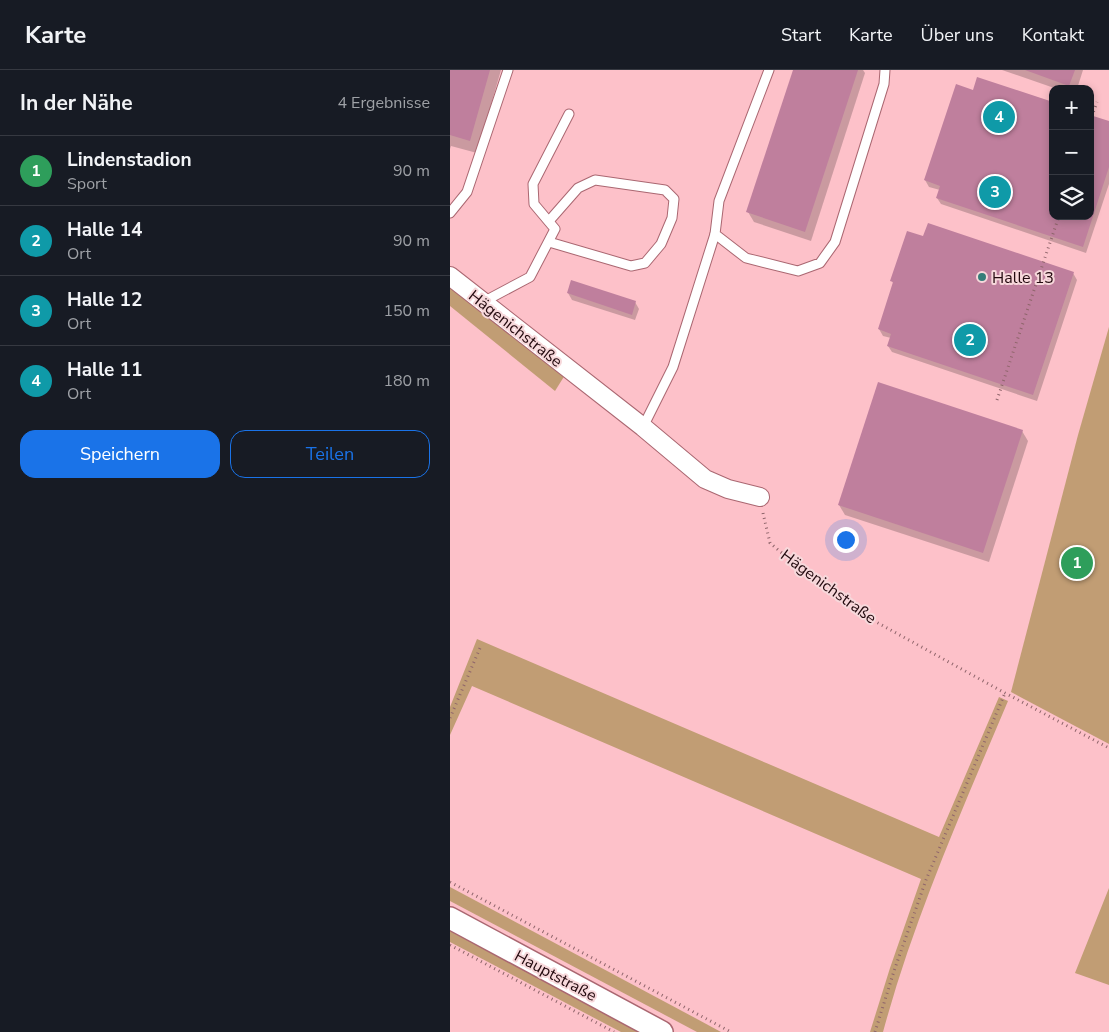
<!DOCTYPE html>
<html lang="de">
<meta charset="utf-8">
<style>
body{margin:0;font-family:"Nunito Sans",sans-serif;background:#20242c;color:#f1f3f6}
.controls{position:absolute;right:15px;top:15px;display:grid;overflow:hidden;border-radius:10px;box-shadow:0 2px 8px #0003}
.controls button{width:45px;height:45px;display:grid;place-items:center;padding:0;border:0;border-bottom:1px solid #363941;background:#171b24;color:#f1f3f6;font:25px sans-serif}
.you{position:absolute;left:395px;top:469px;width:18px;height:18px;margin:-12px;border:4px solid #fff;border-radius:50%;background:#1a73e8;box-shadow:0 0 0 8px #1a73e833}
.badge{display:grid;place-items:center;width:32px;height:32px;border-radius:50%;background:#1a73e8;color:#fff;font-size:16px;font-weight:700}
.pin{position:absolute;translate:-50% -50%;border:2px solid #fff;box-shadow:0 1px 5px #0006}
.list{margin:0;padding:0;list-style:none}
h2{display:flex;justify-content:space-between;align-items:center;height:65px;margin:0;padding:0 20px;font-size:21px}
h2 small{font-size:16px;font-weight:400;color:#9ea1a6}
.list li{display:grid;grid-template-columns:32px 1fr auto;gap:15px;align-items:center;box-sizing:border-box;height:70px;padding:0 20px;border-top:1px solid #363941}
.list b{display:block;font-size:19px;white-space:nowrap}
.list p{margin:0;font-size:16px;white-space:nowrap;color:#9ea1a6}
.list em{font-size:16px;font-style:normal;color:#9ea1a6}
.actions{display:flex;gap:10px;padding:15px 20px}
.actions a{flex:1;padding:11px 0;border:1px solid #1a73e8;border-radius:15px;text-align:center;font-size:18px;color:#1a73e8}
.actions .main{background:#1a73e8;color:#fff}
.icon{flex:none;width:28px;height:28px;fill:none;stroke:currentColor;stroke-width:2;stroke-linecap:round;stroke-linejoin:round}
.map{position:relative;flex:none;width:659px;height:962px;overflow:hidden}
header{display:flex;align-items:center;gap:30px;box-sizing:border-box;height:70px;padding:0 25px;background:#171b24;border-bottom:1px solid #363941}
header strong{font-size:24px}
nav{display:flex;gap:28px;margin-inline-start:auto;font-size:18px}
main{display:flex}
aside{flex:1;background:#171b24}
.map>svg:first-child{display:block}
.green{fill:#c19d74}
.shadow{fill:#0003}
.building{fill:#bf7f9d}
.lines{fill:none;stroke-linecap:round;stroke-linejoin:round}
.service-casing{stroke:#aa6771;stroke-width:11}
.minor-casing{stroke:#aa6771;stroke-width:20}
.tertiary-casing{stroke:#aa6771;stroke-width:24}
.path{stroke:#8f656b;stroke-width:3;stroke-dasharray:1 4;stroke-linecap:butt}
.service{stroke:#fff;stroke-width:9}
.minor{stroke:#fff;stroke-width:18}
.tertiary{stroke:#fff;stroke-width:21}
.poi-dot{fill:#357d79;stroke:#f7d8db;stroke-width:2}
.labels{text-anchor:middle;stroke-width:4;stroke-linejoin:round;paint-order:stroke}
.poi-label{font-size:16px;fill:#22090e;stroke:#f7d8db;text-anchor:start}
.street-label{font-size:16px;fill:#22090e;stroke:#f7d8db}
</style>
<header>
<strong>Karte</strong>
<nav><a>Start</a><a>Karte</a><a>Über uns</a><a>Kontakt</a></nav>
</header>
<main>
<aside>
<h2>In der Nähe<small>4 Ergebnisse</small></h2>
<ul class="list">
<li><span class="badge" style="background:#2e9e5b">1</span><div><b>Lindenstadion</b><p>Sport</p></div><em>90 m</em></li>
<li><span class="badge" style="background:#0f9aa8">2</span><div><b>Halle 14</b><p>Ort</p></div><em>90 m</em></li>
<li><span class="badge" style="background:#0f9aa8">3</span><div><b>Halle 12</b><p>Ort</p></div><em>150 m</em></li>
<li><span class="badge" style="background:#0f9aa8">4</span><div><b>Halle 11</b><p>Ort</p></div><em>180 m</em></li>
</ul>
<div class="actions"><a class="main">Speichern</a><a>Teilen</a></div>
</aside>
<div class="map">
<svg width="659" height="962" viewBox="0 0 659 962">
<rect width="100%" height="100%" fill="#fdc1c9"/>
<g class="green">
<path d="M0,216L115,305L105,321L0,236Z"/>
<path d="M659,257V674L561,622L628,365Z"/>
<path d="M27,569L489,767L549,627L558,631C512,740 464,848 433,962H420L440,898L471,809L22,616L0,665V637Z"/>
<path d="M0,817L247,949L271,962H247L0,831Z"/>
<path d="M659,818V915L625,903Z"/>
<path d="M0,858L194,962H171L0,872Z"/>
</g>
<g class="shadow">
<path d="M0,0H51L27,83L1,76L0,79Z"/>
<path d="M344,0H413L415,3L361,171L304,152L298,142Z"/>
<path d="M552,0H633L627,19H607Z"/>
<path d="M524,21L603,146H640L659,52V114L636,183L491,134L487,128L490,120L479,117L475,110Z"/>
<path d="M474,168L623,203L627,210L587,331L442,282L438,276L441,268L433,266L429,259L444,215L442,211Z"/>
<path d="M118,223L185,232L189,239L185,250L122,230Z"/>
<path d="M572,361L578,371L539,492L395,445L389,435Z"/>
</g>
<g class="building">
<path d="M0,0H40L20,71L0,65Z"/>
<path d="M343,0H408L355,162L296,142Z"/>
<path d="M575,0H625L619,16Z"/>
<path d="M527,7L603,32V146H640V45L659,51V97L633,177L486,128L490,116L474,110L506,14L523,20Z"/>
<path d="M478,153L624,202L583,325L437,276L441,264L428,259L443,212L440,211L457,161L473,166Z"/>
<path d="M121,210L186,231L182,245L117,223Z"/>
<path d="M428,312L573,360L533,483L388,435Z"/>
</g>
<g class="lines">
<g class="service-casing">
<g id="service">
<path d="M319,0L269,131L265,164L296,188L348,201L370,193L385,172L434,14L435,0"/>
<path d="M0,143L17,122L58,0"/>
<path d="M99,172L181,196L195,193L211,174L222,148L224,129L215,120L145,110L128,118L99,151"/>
<path d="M33,232L80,207L105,159L84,134L83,114L119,44"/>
<path d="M193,357L223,297L265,164"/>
</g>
</g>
<g class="minor-casing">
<path id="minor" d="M0,206L193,357L255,409L278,419L310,427"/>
</g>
<g class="tertiary-casing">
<path id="tertiary" d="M0,848L212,962"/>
</g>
<g class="path">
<path d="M640,51L647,32"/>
<path d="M547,330L609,146"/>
<path d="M313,443L320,473L357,504L408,542L555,623L659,678"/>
<path d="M0,648L30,578"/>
<path d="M0,812L281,962"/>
<path d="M0,875L164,962"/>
<path d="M425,962L444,901L476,810L555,623"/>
</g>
<use href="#service" class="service"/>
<use href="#minor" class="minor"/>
<use href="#tertiary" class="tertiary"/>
</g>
<circle class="poi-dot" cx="532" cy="207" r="5"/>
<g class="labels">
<g class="poi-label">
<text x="542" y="213">Halle 13</text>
</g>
<g class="street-label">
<text transform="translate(66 258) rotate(38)" y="6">Hägenichstraße</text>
<text transform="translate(379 516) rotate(36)" y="6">Hägenichstraße</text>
<text transform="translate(106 905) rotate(28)" y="6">Hauptstraße</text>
</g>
</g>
</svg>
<div class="controls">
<button>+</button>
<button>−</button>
<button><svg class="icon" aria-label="layers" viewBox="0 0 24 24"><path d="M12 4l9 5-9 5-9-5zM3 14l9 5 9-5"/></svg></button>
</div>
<div class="you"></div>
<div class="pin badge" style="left:627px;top:493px;background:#2e9e5b">1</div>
<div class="pin badge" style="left:520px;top:270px;background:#0f9aa8">2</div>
<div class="pin badge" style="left:545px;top:122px;background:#0f9aa8">3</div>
<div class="pin badge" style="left:549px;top:47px;background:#0f9aa8">4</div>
</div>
</main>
